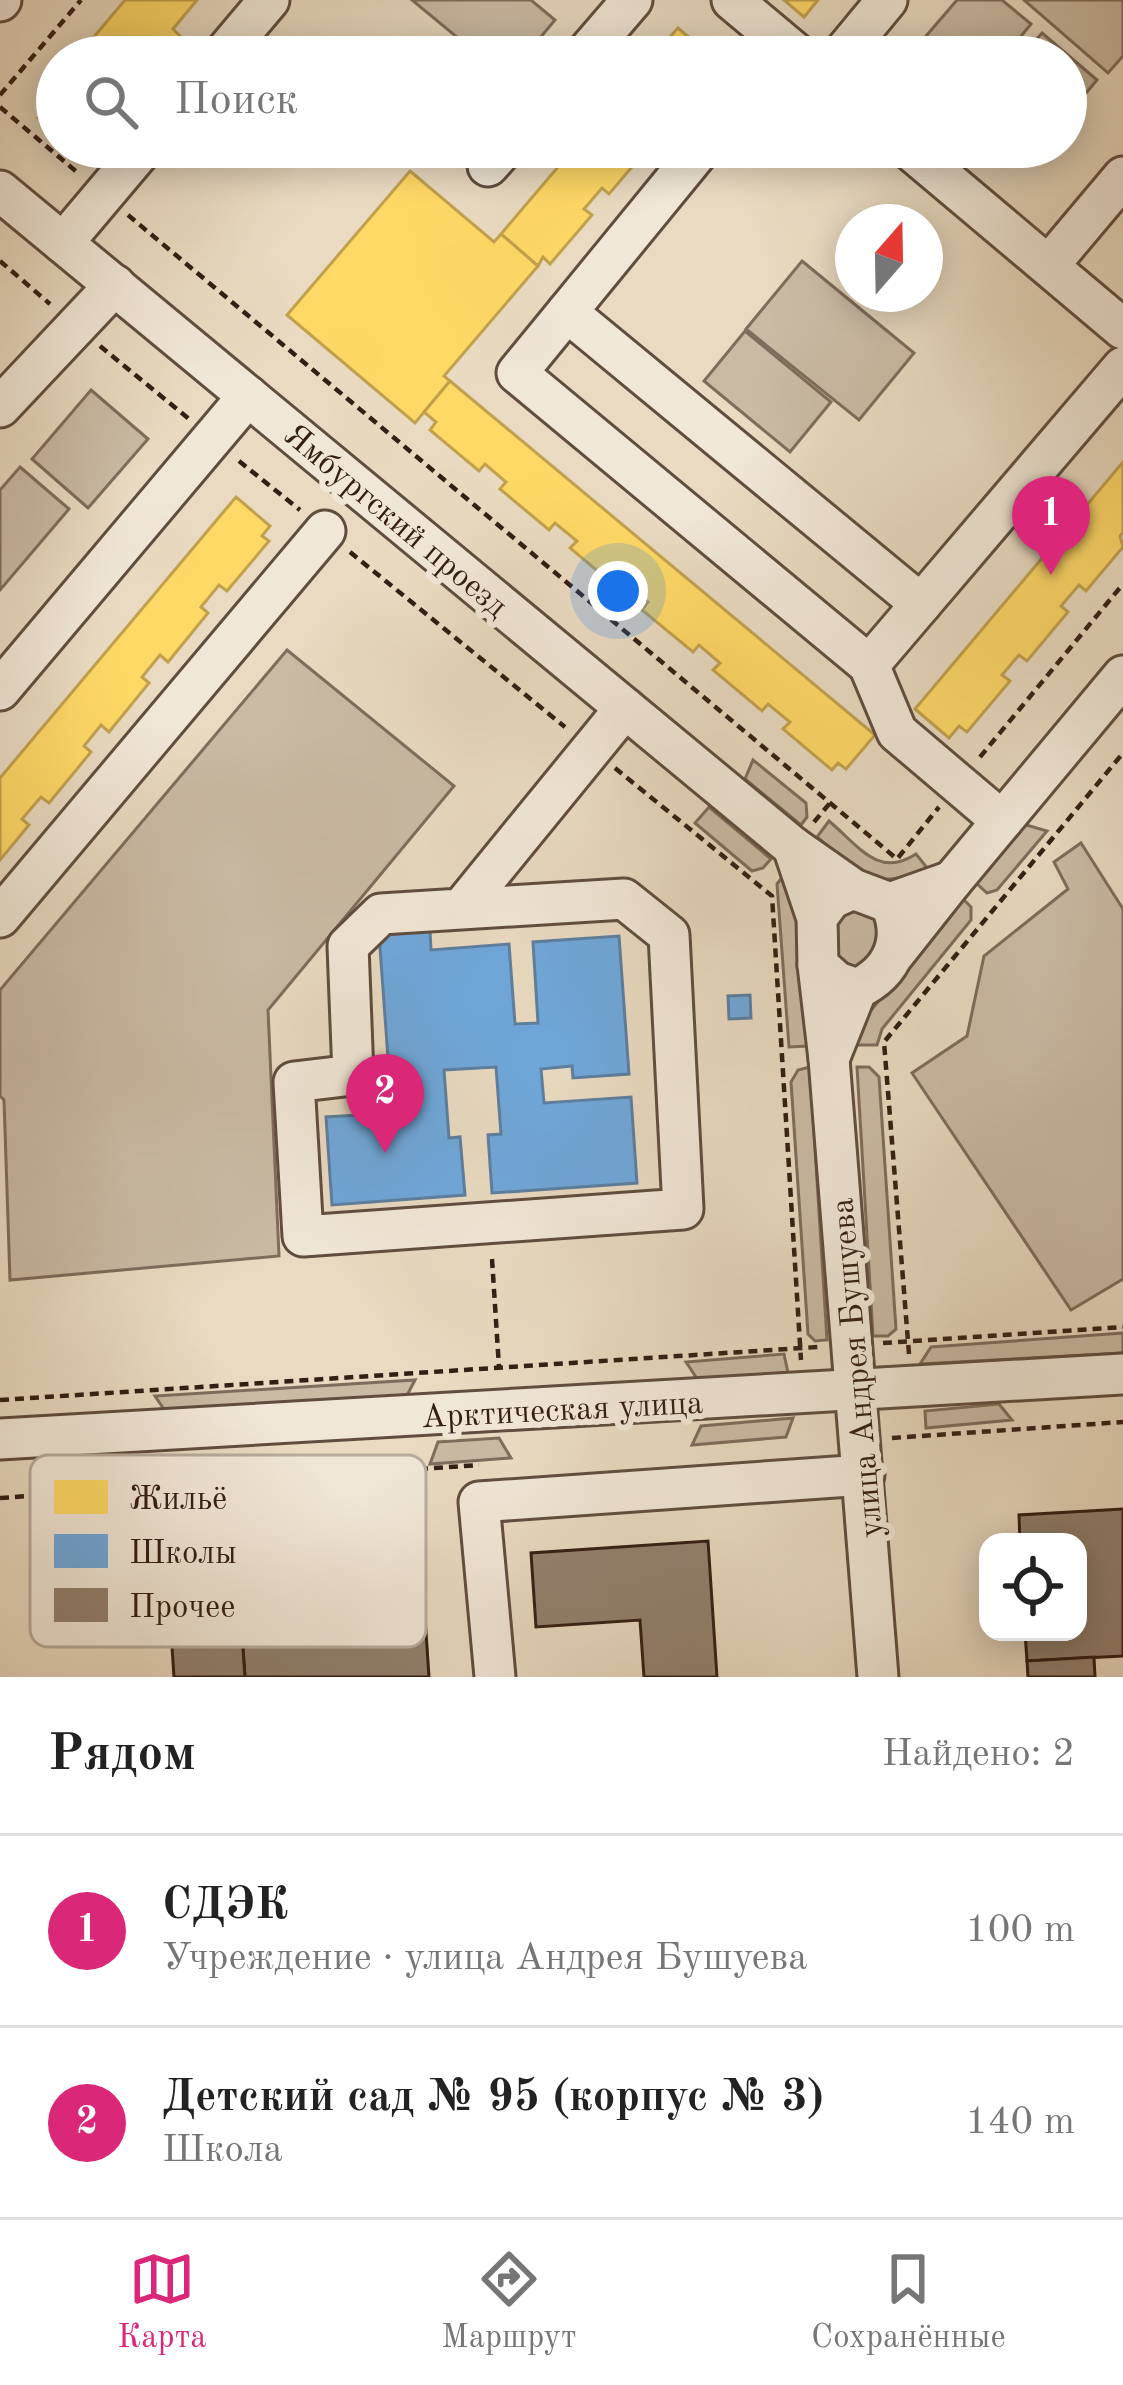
<!DOCTYPE html>
<html lang="ru">
<meta charset="utf-8">
<style>
body{margin:0;font-family:"Old Standard TT",serif;background:#f2f2f2;color:#222}
.controls{position:absolute;right:36px;bottom:36px;display:grid;overflow:hidden;border-radius:24px;box-shadow:0 6px 30px #0003}
.controls button{width:108px;height:108px;display:grid;place-items:center;padding:0;border:0;border-bottom:3px solid #e0e0e0;background:#fff;color:#222;font:60px sans-serif}
.compass{position:absolute;left:835px;top:204px;width:108px;height:108px;border-radius:50%;background:#fff;box-shadow:0 6px 30px #0003;rotate:20deg}
.you{position:absolute;left:618px;top:591px;width:42px;height:42px;margin:-30px;border:9px solid #fff;border-radius:50%;background:#1a73e8;box-shadow:0 0 0 18px #1a73e833}
.badge{display:grid;place-items:center;width:78px;height:78px;border-radius:50%;background:#db2777;color:#fff;font-size:39px;font-weight:700}
.pin{position:absolute;translate:-50% -99px;filter:drop-shadow(0 3px 6px #0008)}
.pin::after{content:'';position:absolute;top:63px;width:42px;height:36px;background:inherit;clip-path:polygon(0 0,100% 0,50% 100%)}
.list{margin:0;padding:0;list-style:none}
h2{display:flex;justify-content:space-between;align-items:center;height:156px;margin:0;padding:0 48px;font-size:51px}
h2 small{font-size:39px;font-weight:400;color:#767676}
.list li{display:grid;grid-template-columns:78px 1fr auto;gap:36px;align-items:center;box-sizing:border-box;height:192px;padding:0 48px;border-top:3px solid #e0e0e0}
.list b{display:block;font-size:45px;white-space:nowrap}
.list p{margin:0;font-size:39px;white-space:nowrap;color:#767676}
.list em{font-size:39px;font-style:normal;color:#767676}
.icon{flex:none;width:66px;height:66px;fill:none;stroke:currentColor;stroke-width:2;stroke-linecap:round;stroke-linejoin:round}
.map{position:relative;flex:none;width:1123px;height:1677px;overflow:hidden}
.search{position:absolute;background:#fff;box-shadow:0 6px 30px #0003;left:36px;right:36px;top:36px;height:132px;display:flex;align-items:center;gap:30px;box-sizing:border-box;padding:0 42px;border-radius:66px;color:#767676;font-size:45px}
.sheet{height:540px;background:#fff}
nav{display:flex;justify-content:space-around;align-items:center;box-sizing:border-box;height:168px;border-top:3px solid #e0e0e0;background:#fff;font-size:33px;color:#767676}
nav a{display:grid;justify-items:center;gap:6px}
nav .on{color:#db2777}
.map>svg:first-child{display:block}
.green{fill:#cabaa4;stroke:#7f6c5c;stroke-width:3}
.homes{fill:#ffd966;stroke:#c2a14d;stroke-width:3}
.schools{fill:#6fa8dc;stroke:#5d7fa0;stroke-width:3}
.building{fill:#92806e;stroke:#341e14;stroke-width:3}
.lines{fill:none;stroke-linecap:round;stroke-linejoin:round}
.minor-casing{stroke:#614d3f;stroke-width:45}
.path{stroke:#341e14;stroke-width:4.5;stroke-dasharray:9 6;stroke-linecap:butt}
.minor{stroke:#f1e7d7;stroke-width:39}
.labels{text-anchor:middle;stroke-width:12;stroke-linejoin:round;paint-order:stroke}
.street-label{font-size:33px;fill:#341e14;stroke:#f1e7d7}
.key{fill:#f1e7d7;stroke:#b8ab9c;stroke-width:3}
.key-label{font-size:33px;fill:#341e14}
</style>
<div class="map">
<svg width="1123" height="1677" viewBox="0 0 1123 1677">
<rect width="100%" height="100%" fill="#e9dac1"/>
<filter id="stains"><feTurbulence type="fractalNoise" baseFrequency=".00167" numOctaves="4"/><feColorMatrix values="0 0 0 0 .2 0 0 0 0 .09 0 0 0 0 .02 0 0 0 .5 -.17"/></filter>
<radialGradient id="worn" r=".72"><stop offset=".6" stop-color="#630" stop-opacity="0"/><stop offset="1" stop-color="#630" stop-opacity=".3"/></radialGradient>
<g class="green">
<path d="M412,0H531L555,20L524,57H481Z"/>
<path d="M957,0H1002L1031,24L1004,57H908Z"/>
<path d="M1024,0H1123V56L1108,73Z"/>
<path d="M1042,33L1097,80L1066,117V57H1021Z"/>
<path d="M802,261L914,353L859,420L746,329Z"/>
<path d="M745,331L831,402L790,452L704,381Z"/>
<path d="M91,390L148,439L88,508L32,459Z"/>
<path d="M20,467L69,509L0,590V490Z"/>
<path d="M287,650L454,786L268,1010L279,1256L10,1280L4,1100L0,1096V990Z"/>
<path d="M753,760L806,803L807,817L801,825L745,779Z"/>
<path d="M709,807L771,859L763,868L752,871L695,823Z"/>
<path d="M829,821C858,845 878,879 916,854L928,869C870,893 860,873 817,837Z"/>
<path d="M1023,824L1047,831L997,890L987,893L975,882Z"/>
<path d="M1081,843L1123,909V1279L1071,1310L912,1073L967,1036L984,956L1068,889L1054,862Z"/>
<path d="M786,872L799,897L808,1046L789,1047L777,884Z"/>
<path d="M963,899L971,907V920L882,1029L877,1045H857V1034L867,1015Z"/>
<path d="M843,905L884,916L888,938L853,973L830,958L835,913Z"/>
<path d="M810,1067L827,1340L815,1341L808,1334L791,1082L798,1070Z"/>
<path d="M857,1067H869L879,1077L896,1329L888,1336H873Z"/>
<path d="M1123,1333V1353L920,1364L931,1347Z"/>
<path d="M784,1354L788,1373L698,1380L686,1362Z"/>
<path d="M415,1380L405,1399L168,1415L155,1396Z"/>
<path d="M999,1404L1012,1420L926,1428L925,1411Z"/>
<path d="M793,1418L786,1437L692,1445L701,1426Z"/>
<path d="M499,1438L511,1458L430,1464L438,1442Z"/>
</g>
<g class="homes">
<path d="M125,0H197L173,29L180,36L162,57H77Z"/>
<path d="M784,0H818L804,17Z"/>
<path d="M678,28L712,57H652Z"/>
<path d="M57,81V133L38,118L48,106L41,100Z"/>
<path d="M575,147H649L609,194L602,188L584,209L592,215L550,264L543,257L538,266L501,234Z"/>
<path d="M410,171L494,242L501,234L538,266L444,376L450,381L415,423L287,315Z"/>
<path d="M450,381L875,735L846,769L838,763L832,770L783,729L790,722L768,704L762,711L713,670L720,663L699,645L693,652L642,610L648,602L626,584L620,590L570,548L577,541L555,523L549,530L500,489L506,482L485,464L479,471L430,430L436,422L424,412Z"/>
<path d="M1123,462V532L1120,536L1123,547L1086,591L1079,585L1061,606L1068,612L1027,661L1019,655L1002,675L1010,681L967,732L959,726L949,738L915,709Z"/>
<path d="M236,497L270,526L262,536L269,541L227,591L219,585L201,607L208,613L168,662L160,655L142,677L149,683L109,732L101,725L84,746L91,752L49,803L41,797L22,819L29,825L0,860V778Z"/>
</g>
<g class="schools">
<path d="M430,931L431,950L509,944L515,1024L538,1023L533,942L619,936L629,1074L573,1078L572,1066L541,1069L544,1103L631,1097L637,1183L492,1193L488,1135L501,1134L496,1067L444,1070L449,1138L460,1137L465,1195L332,1205L326,1117L392,1113L379,934Z"/>
<path d="M750,995L751,1018L729,1019L728,996Z"/>
</g>
<g class="building">
<path d="M1123,1509V1656L1027,1661L1025,1632H1078V1542H1020L1019,1515Z"/>
<path d="M420,1540L429,1677H245L236,1552Z"/>
<path d="M708,1541L717,1677H644L640,1620L536,1627L531,1553Z"/>
<path d="M236,1552L245,1677H174L166,1557Z"/>
<path d="M1094,1657L1095,1677H1028L1027,1661Z"/>
</g>
<g class="lines">
<g class="minor-casing">
<g id="minor">
<path d="M732,0L800,57"/>
<path d="M0,1L1,0"/>
<path d="M221,57L269,0"/>
<path d="M583,57L632,0"/>
<path d="M840,57L887,0"/>
<path d="M702,147L567,312L921,604L1123,367"/>
<path d="M907,147L1123,329"/>
<path d="M488,166L505,147"/>
<path d="M0,191L793,847"/>
<path d="M63,243L144,147"/>
<path d="M1049,265L1123,177"/>
<path d="M567,312L517,373L869,665"/>
<path d="M0,407L115,285"/>
<path d="M921,604L869,665L897,732L1002,821"/>
<path d="M0,690L248,396"/>
<path d="M952,881L1123,676"/>
<path d="M890,903L952,881L895,953"/>
<path d="M461,909L381,914L348,946L353,1075L294,1082L303,1236L683,1209L669,935L624,899L461,909L625,708"/>
<path d="M0,917L325,531"/>
<path d="M817,918L831,899L853,889L890,903C907,939 893,972 857,989L837,982L818,965L817,918L793,847L853,889"/>
<path d="M818,965L829,1059L857,989"/>
<path d="M829,1059L878,1677"/>
<path d="M0,1439L1123,1374"/>
<path d="M495,1677L479,1502L864,1475"/>
</g>
</g>
<g class="path">
<path d="M0,95L81,0"/>
<path d="M0,107L78,173"/>
<path d="M128,215L897,859L939,807"/>
<path d="M0,261L50,304"/>
<path d="M100,346L189,419"/>
<path d="M239,461L300,510"/>
<path d="M350,552L565,727"/>
<path d="M980,757L1123,584"/>
<path d="M615,768L772,896L801,1360"/>
<path d="M814,822L830,803"/>
<path d="M492,1259L499,1367"/>
<path d="M883,1343L1123,1327"/>
<path d="M909,1354L884,1042L1123,753"/>
<path d="M0,1400L818,1347"/>
<path d="M892,1438L1123,1422"/>
<path d="M0,1498L479,1465"/>
</g>
<use href="#minor" class="minor"/>
</g>
<g class="labels">
<g class="street-label">
<text transform="translate(397 519) rotate(40)" y="12">Ямбургский проезд</text>
<text transform="translate(855 1368) rotate(-95)" y="12">улица Андрея Бушуева</text>
<text transform="translate(562 1408) rotate(-3)" y="12">Арктическая улица</text>
</g>
</g>
<rect x="30" y="1455" width="396" height="192" rx="18" class="key"/>
<rect x="54" y="1480" width="54" height="34" fill="#ffd966"/>
<rect x="54" y="1534" width="54" height="34" fill="#6fa8dc"/>
<rect x="54" y="1588" width="54" height="34" fill="#92806e"/>
<g class="key-label">
<text x="129" y="1509">Жильё</text>
<text x="129" y="1563">Школы</text>
<text x="129" y="1617">Прочее</text>
</g>
<rect width="100%" height="100%" filter="url(#stains)"/>
<rect width="100%" height="100%" fill="url(#worn)"/>
</svg>
<div class="controls">
<button><svg class="icon" aria-label="locate" viewBox="0 0 24 24"><circle cx="12" cy="12" r="6"/><path d="M12 2v4M12 18v4M2 12h4M18 12h4"/></svg></button>
</div>
<svg class="compass" viewBox="-18 -18 36 36"><path d="M0-13l5 13h-10z" fill="#e53935"/><path d="M0 13l5-13h-10z" fill="#767676"/></svg>
<div class="you"></div>
<div class="pin badge" style="left:1051px;top:575px">1</div>
<div class="pin badge" style="left:385px;top:1153px">2</div>
<div class="search"><svg class="icon" aria-label="search" viewBox="0 0 24 24"><circle cx="10" cy="10" r="6"/><path d="M15 15l6 6"/></svg>Поиск</div>
</div>
<section class="sheet">
<h2>Рядом<small>Найдено: 2</small></h2>
<ul class="list">
<li><span class="badge">1</span><div><b>СДЭК</b><p>Учреждение · улица Андрея Бушуева</p></div><em>100 m</em></li>
<li><span class="badge">2</span><div><b>Детский сад № 95 (корпус № 3)</b><p>Школа</p></div><em>140 m</em></li>
</ul>
</section>
<nav>
<a class="on"><svg class="icon" aria-label="map" viewBox="0 0 24 24"><path d="M3 6l6-2 6 2 6-2v14l-6 2-6-2-6 2zM9 4v14M15 6v14"/></svg>Карта</a>
<a><svg class="icon" aria-label="directions" viewBox="0 0 24 24"><path d="M12 3l9 9-9 9-9-9zM9 14v-3h6M13 9l2 2-2 2"/></svg>Маршрут</a>
<a><svg class="icon" aria-label="saved" viewBox="0 0 24 24"><path d="M7 4h10v16l-5-4-5 4z"/></svg>Сохранённые</a>
</nav>
